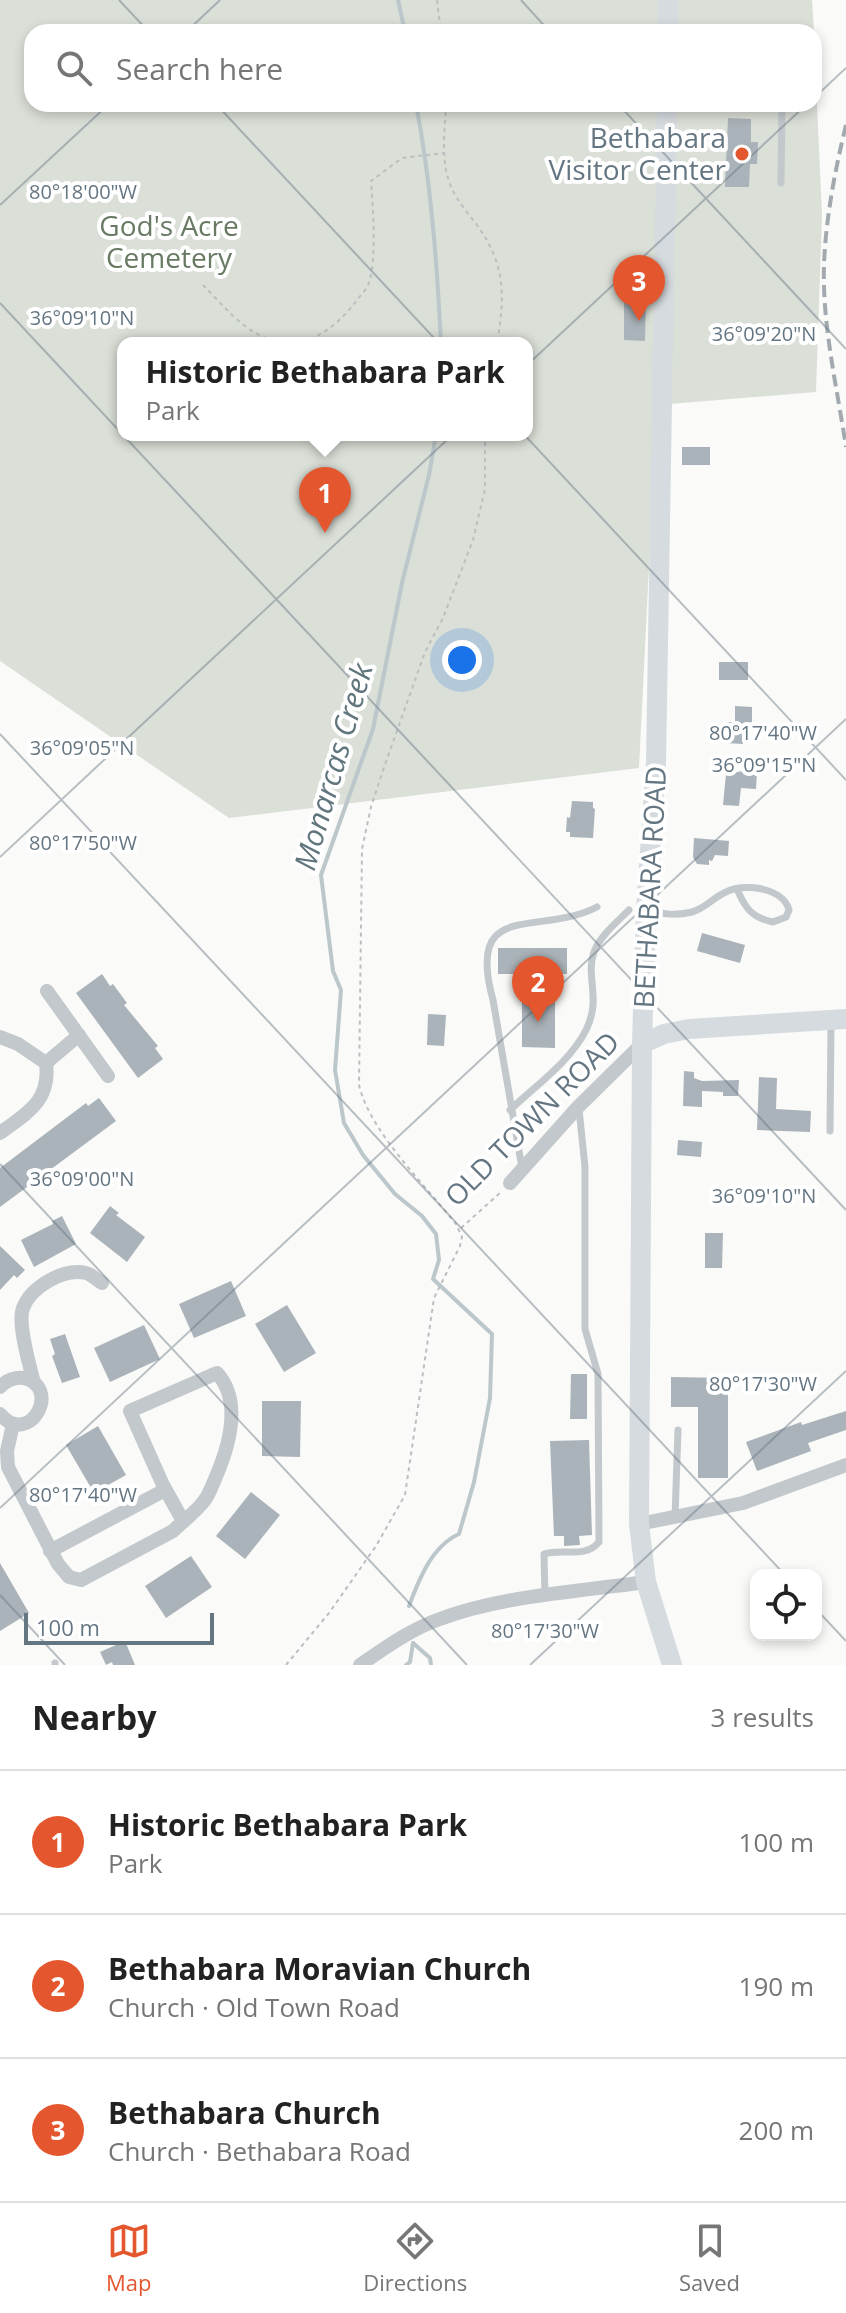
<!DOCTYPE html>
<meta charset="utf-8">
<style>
body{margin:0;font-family:"Open Sans",sans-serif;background:#f2f2f2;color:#222}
.controls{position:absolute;right:24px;bottom:24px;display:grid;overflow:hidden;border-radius:16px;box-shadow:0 4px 12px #0003}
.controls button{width:72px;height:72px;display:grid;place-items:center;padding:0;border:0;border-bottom:2px solid #e0e0e0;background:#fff;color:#222;font:40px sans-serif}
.scale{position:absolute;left:24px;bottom:20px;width:190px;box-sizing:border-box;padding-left:8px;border:4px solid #657683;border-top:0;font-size:22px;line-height:28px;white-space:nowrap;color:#657683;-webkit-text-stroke:6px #fff;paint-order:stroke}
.you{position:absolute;left:462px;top:660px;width:28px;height:28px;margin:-20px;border:6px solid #fff;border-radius:50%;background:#1a73e8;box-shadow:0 0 0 12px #1a73e833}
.badge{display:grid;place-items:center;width:52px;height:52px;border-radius:50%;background:#e4572e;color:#fff;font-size:26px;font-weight:700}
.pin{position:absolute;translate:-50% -66px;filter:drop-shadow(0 2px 4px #0008)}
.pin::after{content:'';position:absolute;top:42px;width:28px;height:24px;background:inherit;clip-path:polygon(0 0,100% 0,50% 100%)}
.popup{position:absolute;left:117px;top:337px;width:416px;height:104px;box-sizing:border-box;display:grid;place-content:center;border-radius:16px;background:#fff;filter:drop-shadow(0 2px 6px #0005);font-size:26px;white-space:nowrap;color:#767676}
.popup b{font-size:30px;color:#222}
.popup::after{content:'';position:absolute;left:50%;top:100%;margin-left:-16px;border:16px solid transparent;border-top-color:#fff}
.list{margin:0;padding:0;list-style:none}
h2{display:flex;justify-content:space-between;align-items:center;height:104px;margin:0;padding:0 32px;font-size:34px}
h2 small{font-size:26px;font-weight:400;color:#767676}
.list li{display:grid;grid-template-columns:52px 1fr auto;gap:24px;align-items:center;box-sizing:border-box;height:144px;padding:0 32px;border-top:2px solid #e0e0e0}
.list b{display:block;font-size:30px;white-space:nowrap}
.list p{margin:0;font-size:26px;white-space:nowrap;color:#767676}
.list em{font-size:26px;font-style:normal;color:#767676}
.icon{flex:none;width:44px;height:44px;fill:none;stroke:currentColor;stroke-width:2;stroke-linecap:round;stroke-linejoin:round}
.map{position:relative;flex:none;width:846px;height:1665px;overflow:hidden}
.search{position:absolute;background:#fff;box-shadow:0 4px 12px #0003;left:24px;right:24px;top:24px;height:88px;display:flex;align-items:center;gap:20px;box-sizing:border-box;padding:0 28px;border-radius:24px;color:#767676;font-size:30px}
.sheet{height:536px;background:#fff}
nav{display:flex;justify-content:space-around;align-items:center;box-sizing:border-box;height:112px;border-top:2px solid #e0e0e0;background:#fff;font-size:22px;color:#767676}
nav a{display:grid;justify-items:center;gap:4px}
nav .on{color:#e4572e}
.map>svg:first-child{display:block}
.green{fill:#dadfd7;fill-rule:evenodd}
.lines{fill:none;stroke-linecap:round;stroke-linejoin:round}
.stream{stroke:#bbc7cb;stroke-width:4}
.building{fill:#aab3b9}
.path{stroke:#bbbfc2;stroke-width:2;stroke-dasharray:4 4;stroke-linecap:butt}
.lane{stroke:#c3c8cc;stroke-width:7}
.street{stroke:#c3c8cc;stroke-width:14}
.secondary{stroke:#d6dbdf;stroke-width:20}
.rail{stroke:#a2aab0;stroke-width:4;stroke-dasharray:12 6;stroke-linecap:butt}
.ticks{fill:none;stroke:#657683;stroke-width:2;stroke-opacity:0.45}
.poi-dot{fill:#e4572e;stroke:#fff;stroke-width:3}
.labels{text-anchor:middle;stroke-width:8;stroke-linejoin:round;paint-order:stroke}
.poi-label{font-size:28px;fill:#657683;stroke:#fff;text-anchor:end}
.park-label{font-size:28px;fill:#687a64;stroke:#fff}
.street-label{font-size:28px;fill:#657683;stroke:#fff}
.water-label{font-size:30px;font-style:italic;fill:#60757c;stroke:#fff}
.ticks-label{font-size:20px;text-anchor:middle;fill:#657683;stroke:#fff;stroke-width:8;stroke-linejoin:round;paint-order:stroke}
</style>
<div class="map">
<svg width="846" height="1665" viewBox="0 0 846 1665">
<rect width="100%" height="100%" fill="#fafaf8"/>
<path class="green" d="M0,0H812L814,32H32V104H814V39L822,215L816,392L657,405L639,768L229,818L0,661ZM123,343H527V435H123Z"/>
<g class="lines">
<g class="stream">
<path d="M398,0L405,32"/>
<path d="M416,104C431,182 437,263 441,343"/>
<path d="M409,1606C419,1579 432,1546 459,1534L474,1482L490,1398L492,1334L433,1279L439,1260L436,1234L422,1216L395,1194L363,1155L344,1123L335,1070L341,990L333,971L321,875L373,729L402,583L429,475L436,435"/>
<path d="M413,1643L430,1658L431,1665"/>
<path d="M406,1665L410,1662L413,1643"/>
</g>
</g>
<g class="building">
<path d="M728,118L751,119V142H758L757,164H750L749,187H725Z"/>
<path d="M624,297H646L645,341L624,340Z"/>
<rect x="682" y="447" width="28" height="18"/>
<rect x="719" y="662" width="29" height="18"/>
<path d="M735,706L752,707V723H744L743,744L726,743L727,722H735Z"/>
<path d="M743,771L757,772L756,789L741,788L739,806L723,805L726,774Z"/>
<path d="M572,801L593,802V808L595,809L593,838L570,837V832H566L567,817L570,818Z"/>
<path d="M694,838L729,841L728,856L715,855L712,861L709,860V865L697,864L693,857Z"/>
<path d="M702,933L745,945L740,963L697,951Z"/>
<path d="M498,948H567V974H549V996H555V1048L522,1047V996H529V974H498Z"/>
<path d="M102,974L110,986L113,984L127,1003L124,1005L158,1046L155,1048L163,1059L138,1078L76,993Z"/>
<path d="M428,1014L446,1015L444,1046L427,1045Z"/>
<path d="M684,1071L694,1072V1078L702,1081L739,1080L738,1096H723V1092L702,1091V1107L683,1106Z"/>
<path d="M759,1077L777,1078L776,1109L811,1111L810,1132L757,1130Z"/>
<path d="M99,1098L116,1121L0,1207V1168L86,1103L88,1106Z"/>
<path d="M678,1140L702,1142L701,1157L677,1155Z"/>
<path d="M110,1206L119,1213L116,1215L145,1237L127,1262L90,1233Z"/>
<path d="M62,1216L76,1244L34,1267L21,1240L53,1224L52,1221Z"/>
<path d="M705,1233H723L722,1268H705Z"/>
<path d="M0,1246L25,1270L17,1278L14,1275L0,1290Z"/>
<path d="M231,1281L246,1316L194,1338L179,1304Z"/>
<path d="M287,1305L316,1353L284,1372L255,1324Z"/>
<path d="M144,1325L160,1359L110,1382L94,1348Z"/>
<path d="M65,1334L80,1377L62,1383L52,1356L55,1354L50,1339Z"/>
<path d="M571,1374H587V1419H570Z"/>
<path d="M671,1377L728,1378V1478H698V1407H671Z"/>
<path d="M262,1401H301L300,1457L262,1456Z"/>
<path d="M846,1411V1430L808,1443L811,1451L757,1471L746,1442L801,1422L802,1425Z"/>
<path d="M98,1426L126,1475L94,1493L66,1445Z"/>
<path d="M589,1440L592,1535L579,1536L580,1545L564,1546V1536H554L550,1441Z"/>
<path d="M251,1492L280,1515L245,1559L216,1536Z"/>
<path d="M191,1556L212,1587L166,1618L145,1586Z"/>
<path d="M0,1563L29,1613L0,1631Z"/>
<path d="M125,1641L135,1665H113L112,1662L106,1665L100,1652Z"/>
</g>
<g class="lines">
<g class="path">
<path d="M437,0L441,32"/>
<path d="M446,104C445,128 441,155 448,178C453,196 466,211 477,225C506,265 505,297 497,343"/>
<path d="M203,285C222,304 243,331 269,339C306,352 337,327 357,300C361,295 366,290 368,285C377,265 373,205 371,181L402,158L444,153"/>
<path d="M461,1228L501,1192"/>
<path d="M286,1665L329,1613L376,1546L405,1495L434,1298L460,1246L462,1237L456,1224C426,1186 370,1132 359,1085L362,849L371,807L382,773L425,652L443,618L473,540L485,489V435"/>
</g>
<g class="lane">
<path d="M781,183L782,104"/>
<path d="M649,911C664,914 677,916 692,912C704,909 713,898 724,893C742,882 783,887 789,910L786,917L773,922C752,918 745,908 737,889"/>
<path d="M510,1110C535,1086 570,1062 586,1030C602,998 585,977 594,952C600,936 617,922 629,910"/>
<path d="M830,1131L831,1022"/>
<path d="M522,1168L493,1000C465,898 539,937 597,907"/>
<path d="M675,1517L678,1430"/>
<path d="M545,1596L544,1554C563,1548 585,1559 599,1542L598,1374L585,1329V1167L579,1109"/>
<path d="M55,1665V1663"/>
</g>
<g class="street">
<path d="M47,991L108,1076"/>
<path d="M0,1037L18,1044L46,1063C51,1101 27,1113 0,1133"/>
<path d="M46,1063L79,1035"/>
<path d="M510,1183L578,1107L642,1044"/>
<path d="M34,1383C30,1366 17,1324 23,1308C31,1287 63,1268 86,1273C91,1274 97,1280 102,1283"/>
<path d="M0,1387C6,1381 13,1377 23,1378C63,1386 30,1449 0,1414"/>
<path d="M13,1424L7,1451L8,1467L58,1564L69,1577L81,1580L173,1531C183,1521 196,1512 204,1501C209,1495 212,1486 215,1479C229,1447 243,1402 217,1373L130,1411L163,1485L183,1521"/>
<path d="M639,1524L743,1503L846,1465"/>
<path d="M50,1551L165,1490"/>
<path d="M360,1665C385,1648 411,1629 440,1619C500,1596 581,1591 646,1582"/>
</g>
<g class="secondary">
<path d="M668,0V32"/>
<path d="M667,104L656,762L646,911L642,1044L639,1524L646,1582L672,1665"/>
<path d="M642,1044L664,1034L689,1029L846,1019"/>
</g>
<path class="rail" d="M846,125C835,170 826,217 824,264C822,325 837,387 846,447"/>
</g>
<path class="ticks" d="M119,0L149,32M521,0L550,32M186,32L220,0M814,98L846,68M216,104L846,780M618,104L846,349M0,205L109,104M0,303L846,1210M0,734L785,1575M0,857L807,104M0,1164L467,1665M0,1508L846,719M0,1595L65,1665M816,1609L846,1641M530,1665L846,1371"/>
<circle class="poi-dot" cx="742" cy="154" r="8"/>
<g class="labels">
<g class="poi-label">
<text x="726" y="148">Bethabara<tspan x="726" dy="32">Visitor Center</tspan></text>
</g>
<g class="park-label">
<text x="169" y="236">God's Acre<tspan x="169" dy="32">Cemetery</tspan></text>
</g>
<g class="street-label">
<text transform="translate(650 887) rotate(-87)" y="10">BETHABARA ROAD</text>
<text transform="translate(532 1119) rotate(-45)" y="10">OLD TOWN ROAD</text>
</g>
<g class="water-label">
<text transform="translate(334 767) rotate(-74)" y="10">Monarcas Creek</text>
</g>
</g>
<g class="ticks-label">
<text x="83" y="199">80°18'00"W</text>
<text x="82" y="325">36°09'10"N</text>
<text x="764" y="341">36°09'20"N</text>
<text x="763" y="740">80°17'40"W</text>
<text x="82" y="755">36°09'05"N</text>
<text x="764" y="772">36°09'15"N</text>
<text x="83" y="850">80°17'50"W</text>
<text x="82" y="1186">36°09'00"N</text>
<text x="764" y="1203">36°09'10"N</text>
<text x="763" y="1391">80°17'30"W</text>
<text x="83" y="1502">80°17'40"W</text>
<text x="545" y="1638">80°17'30"W</text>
</g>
</svg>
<div class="controls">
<button><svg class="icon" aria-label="locate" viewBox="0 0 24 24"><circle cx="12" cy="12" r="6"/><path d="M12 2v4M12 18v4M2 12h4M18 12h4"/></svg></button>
</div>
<div class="scale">100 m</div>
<div class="you"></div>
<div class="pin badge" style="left:325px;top:533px">1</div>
<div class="popup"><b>Historic Bethabara Park</b>Park</div>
<div class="pin badge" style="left:538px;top:1022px">2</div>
<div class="pin badge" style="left:639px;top:321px">3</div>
<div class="search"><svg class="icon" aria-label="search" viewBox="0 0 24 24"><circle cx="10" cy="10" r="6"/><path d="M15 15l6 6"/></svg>Search here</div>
</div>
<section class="sheet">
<h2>Nearby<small>3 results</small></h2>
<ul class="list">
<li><span class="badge">1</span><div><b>Historic Bethabara Park</b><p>Park</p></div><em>100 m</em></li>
<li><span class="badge">2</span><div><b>Bethabara Moravian Church</b><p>Church · Old Town Road</p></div><em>190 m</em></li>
<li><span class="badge">3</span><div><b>Bethabara Church</b><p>Church · Bethabara Road</p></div><em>200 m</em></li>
</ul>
</section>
<nav>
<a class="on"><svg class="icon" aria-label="map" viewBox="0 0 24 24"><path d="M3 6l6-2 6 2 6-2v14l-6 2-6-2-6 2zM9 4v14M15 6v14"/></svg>Map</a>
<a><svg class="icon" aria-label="directions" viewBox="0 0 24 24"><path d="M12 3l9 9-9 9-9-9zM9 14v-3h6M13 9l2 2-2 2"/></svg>Directions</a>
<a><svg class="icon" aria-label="saved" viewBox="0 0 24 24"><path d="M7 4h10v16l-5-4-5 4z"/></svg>Saved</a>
</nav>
